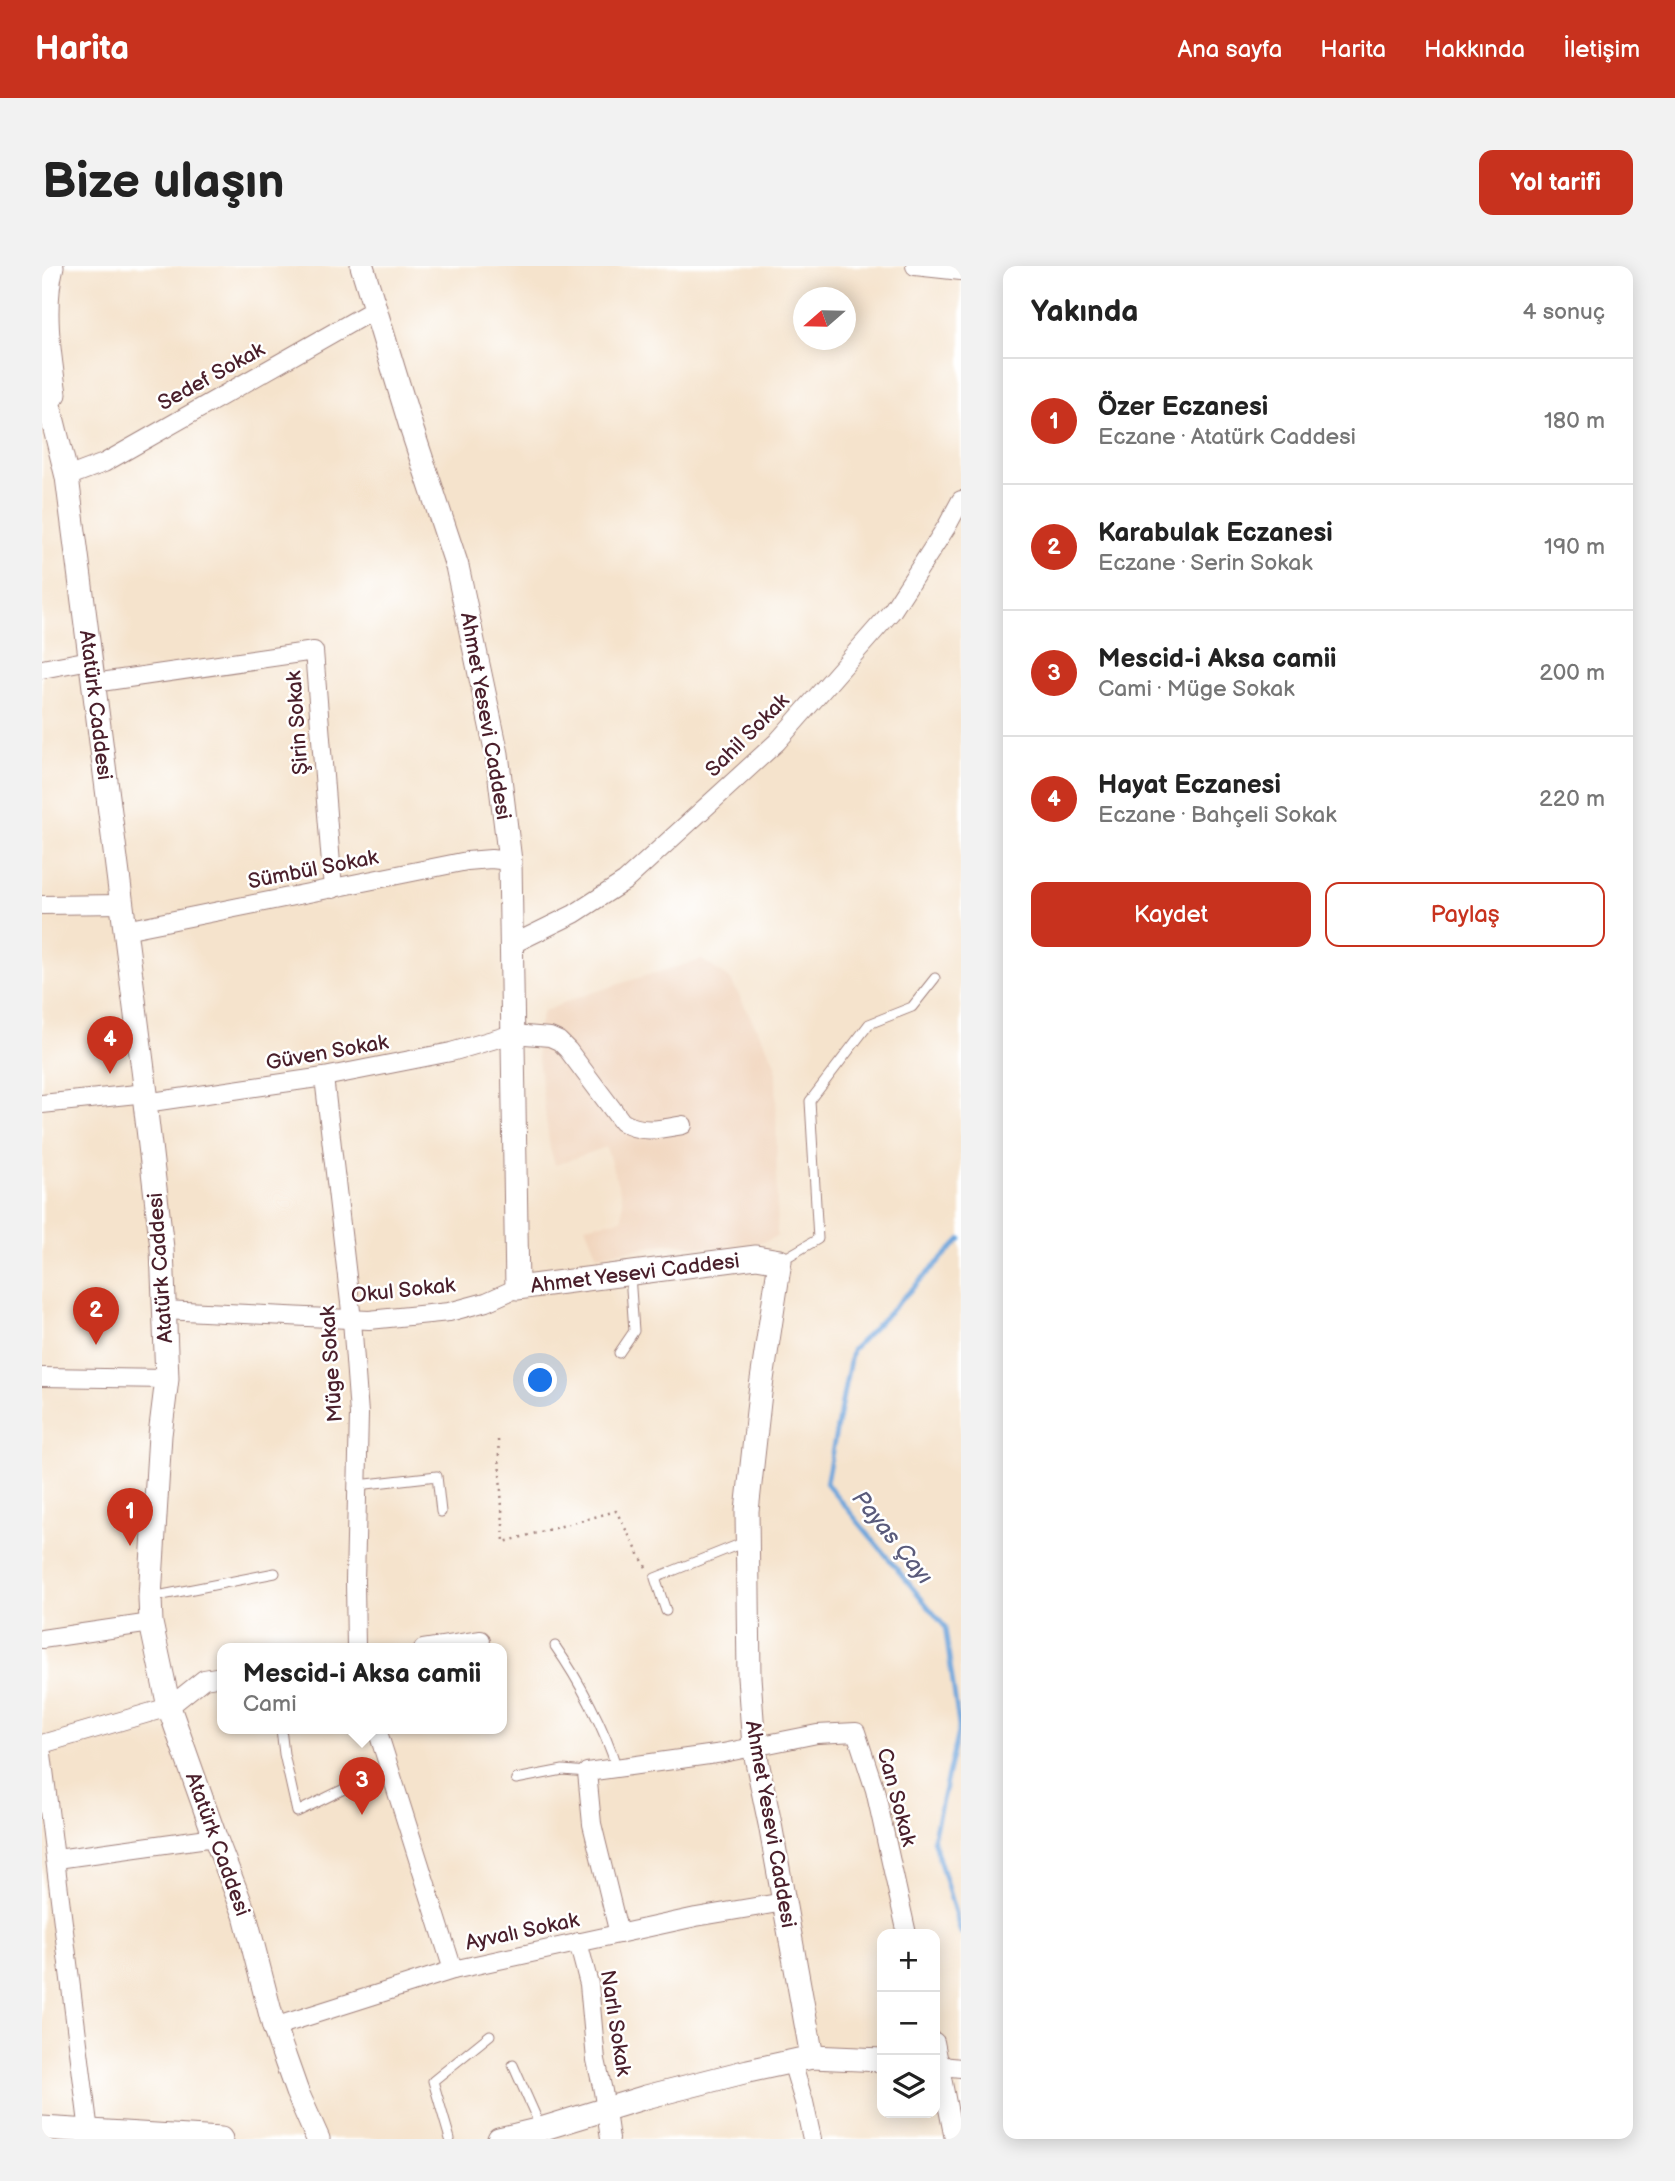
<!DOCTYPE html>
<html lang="tr">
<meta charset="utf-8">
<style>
body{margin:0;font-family:"Balsamiq Sans",sans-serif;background:#f2f2f2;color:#222}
.controls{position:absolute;right:21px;bottom:21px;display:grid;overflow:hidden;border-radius:14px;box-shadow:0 4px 18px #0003}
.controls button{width:63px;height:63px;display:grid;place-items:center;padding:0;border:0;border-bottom:2px solid #e0e0e0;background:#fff;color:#222;font:35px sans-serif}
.compass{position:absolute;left:751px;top:21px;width:63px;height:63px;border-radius:50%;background:#fff;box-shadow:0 4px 18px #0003;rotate:250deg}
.you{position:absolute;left:499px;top:1115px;width:24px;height:24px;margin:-18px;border:5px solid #fff;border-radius:50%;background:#1a73e8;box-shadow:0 0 0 10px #1a73e833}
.badge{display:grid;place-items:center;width:46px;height:46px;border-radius:50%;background:#c8321e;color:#fff;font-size:23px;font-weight:700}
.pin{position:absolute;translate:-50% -58px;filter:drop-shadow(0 2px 4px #0008)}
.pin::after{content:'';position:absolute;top:37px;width:24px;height:21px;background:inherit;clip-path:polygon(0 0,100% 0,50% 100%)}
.popup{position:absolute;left:175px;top:1377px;width:290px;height:91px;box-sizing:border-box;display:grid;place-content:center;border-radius:14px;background:#fff;filter:drop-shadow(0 2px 5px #0005);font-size:23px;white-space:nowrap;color:#767676}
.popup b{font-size:26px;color:#222}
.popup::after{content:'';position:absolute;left:50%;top:100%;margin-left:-14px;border:14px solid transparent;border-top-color:#fff}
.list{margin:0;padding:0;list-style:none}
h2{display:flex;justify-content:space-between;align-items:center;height:91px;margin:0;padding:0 28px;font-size:30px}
h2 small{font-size:23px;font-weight:400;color:#767676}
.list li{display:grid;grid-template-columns:46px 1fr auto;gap:21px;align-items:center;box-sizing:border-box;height:126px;padding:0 28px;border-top:2px solid #e0e0e0}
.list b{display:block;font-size:26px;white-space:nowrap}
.list p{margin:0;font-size:23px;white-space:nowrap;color:#767676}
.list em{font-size:23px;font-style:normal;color:#767676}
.actions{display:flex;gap:14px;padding:21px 28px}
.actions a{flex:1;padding:16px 0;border:2px solid #c8321e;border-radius:14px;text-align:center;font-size:24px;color:#c8321e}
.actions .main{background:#c8321e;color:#fff}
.icon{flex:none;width:38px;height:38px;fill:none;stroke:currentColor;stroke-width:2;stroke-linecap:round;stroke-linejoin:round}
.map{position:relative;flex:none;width:919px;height:1873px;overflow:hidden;border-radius:14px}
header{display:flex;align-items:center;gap:42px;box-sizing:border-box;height:98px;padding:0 35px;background:#c8321e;color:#fff}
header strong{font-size:33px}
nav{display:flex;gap:38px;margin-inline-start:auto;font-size:24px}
.intro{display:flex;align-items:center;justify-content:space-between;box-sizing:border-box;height:168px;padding:0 42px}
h1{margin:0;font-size:49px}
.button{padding:18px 32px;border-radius:14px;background:#c8321e;color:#fff;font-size:24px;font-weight:700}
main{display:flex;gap:42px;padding:0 42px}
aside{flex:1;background:#fff;border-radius:14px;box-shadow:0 4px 18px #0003}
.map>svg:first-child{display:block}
.built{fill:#f1d5bd}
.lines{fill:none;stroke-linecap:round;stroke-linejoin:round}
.stream{stroke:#6da5dc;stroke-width:4.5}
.service-casing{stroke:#a0817c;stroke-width:11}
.minor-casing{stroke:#a0817c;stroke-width:20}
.tertiary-casing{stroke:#a0817c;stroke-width:25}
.path{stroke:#a0817c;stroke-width:2.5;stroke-dasharray:2 5;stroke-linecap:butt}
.service{stroke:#fff;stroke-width:9}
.minor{stroke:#fff;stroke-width:18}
.tertiary{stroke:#fff;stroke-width:23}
.labels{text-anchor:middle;stroke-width:5;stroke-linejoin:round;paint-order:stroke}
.street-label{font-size:21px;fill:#4a1f2b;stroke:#fff}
.water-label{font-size:23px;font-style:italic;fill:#5a5b7b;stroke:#fff}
</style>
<header>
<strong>Harita</strong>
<nav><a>Ana sayfa</a><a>Harita</a><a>Hakkında</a><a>İletişim</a></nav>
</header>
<div class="intro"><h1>Bize ulaşın</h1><a class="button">Yol tarifi</a></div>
<main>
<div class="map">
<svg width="919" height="1873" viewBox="0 0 919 1873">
<rect width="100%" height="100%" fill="#fff"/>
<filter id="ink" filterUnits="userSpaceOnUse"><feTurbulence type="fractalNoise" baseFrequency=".0143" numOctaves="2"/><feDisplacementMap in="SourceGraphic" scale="14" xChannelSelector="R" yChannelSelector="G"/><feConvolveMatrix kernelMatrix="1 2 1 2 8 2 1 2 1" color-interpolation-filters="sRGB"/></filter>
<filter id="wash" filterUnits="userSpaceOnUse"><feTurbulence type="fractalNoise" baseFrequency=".00686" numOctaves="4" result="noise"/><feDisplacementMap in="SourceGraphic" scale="28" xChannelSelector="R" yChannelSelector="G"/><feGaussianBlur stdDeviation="1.57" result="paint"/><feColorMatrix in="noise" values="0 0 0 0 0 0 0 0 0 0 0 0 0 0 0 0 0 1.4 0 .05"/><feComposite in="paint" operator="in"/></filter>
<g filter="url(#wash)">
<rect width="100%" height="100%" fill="#f5e3cc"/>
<path class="built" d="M660,694L688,713L734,798L735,970L722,976L667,982L631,977L555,989L543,960L580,953L581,935L564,881L513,899L508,882L493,771L501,746L534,732L609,708Z"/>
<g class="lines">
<path class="stream" d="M919,973L810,1084L784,1217L903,1361L917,1461L891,1573L919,1667"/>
</g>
</g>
<g filter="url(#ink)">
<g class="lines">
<g class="service-casing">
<g id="service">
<path d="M740,994L776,973L768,835L827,758L870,741L893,712"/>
<path d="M577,1087L592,1065L588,1009"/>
<path d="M316,1219L395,1210L399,1246"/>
<path d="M110,1331L233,1307"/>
<path d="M624,1345L613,1312L703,1276"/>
<path d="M513,1380C537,1414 563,1463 575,1503"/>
<path d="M239,1463L242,1488L255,1546L347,1501"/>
<path d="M474,1513L521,1504L545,1506"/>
<path d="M471,1799L499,1862"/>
<path d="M408,1873L391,1815L448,1769"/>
</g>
</g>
<g class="minor-casing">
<g id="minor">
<path d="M873,0L919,5"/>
<path d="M25,211L62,197L333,43"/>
<path d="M0,403L48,394"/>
<path d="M52,417L272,385L291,623"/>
<path d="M0,639L80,638"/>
<path d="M83,664L425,595L449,593L468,595"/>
<path d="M469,679L532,648L583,615L735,476L850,345L905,260L919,234"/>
<path d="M282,811L310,1054L317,1148L313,1315L314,1383"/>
<path d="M103,837L282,811L409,786L471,768L508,771L517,775L526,784L580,856C600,868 619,863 641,859"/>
<path d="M0,838L104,827"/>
<path d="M122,1044L327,1054L407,1046L444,1036L475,1022"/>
<path d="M0,1111L125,1113"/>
<path d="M0,1373L109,1357"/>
<path d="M381,1383L439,1374"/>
<path d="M335,1463L411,1704"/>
<path d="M0,1478L127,1441L162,1413L180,1410"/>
<path d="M0,1488L47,1866"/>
<path d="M15,1593L173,1571"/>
<path d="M577,1668L550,1558L545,1506L681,1487L775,1468L814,1466L833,1524L865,1668"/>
<path d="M536,1676L547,1718L554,1794L561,1825L568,1873"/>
<path d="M232,1761L411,1704L654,1651L742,1636"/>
<path d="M893,1776L912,1873"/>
<path d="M750,1796L762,1836L770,1873"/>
<path d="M899,1800L919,1802"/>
</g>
</g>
<g class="tertiary-casing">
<g id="tertiary">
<path d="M10,0C0,41 7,87 13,128"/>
<path d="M320,0L370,164L415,300L455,488L468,595L475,1022L714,991L738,995L718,1127L705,1245L707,1411L712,1481L728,1558L770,1791"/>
<path d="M0,111L25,211L104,827L103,837L120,982L125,1113L118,1169L108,1331L109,1357L127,1441L173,1571L203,1649L232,1761L255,1826L276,1873"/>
<path d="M893,1800H899"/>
<path d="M0,1862L179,1873"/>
<path d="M457,1873L499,1863L604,1831L706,1805L770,1791L840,1794"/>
</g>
</g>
<path class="path" d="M456,1174L462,1276L574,1245L606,1305"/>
<use href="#service" class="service"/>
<use href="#minor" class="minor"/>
<use href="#tertiary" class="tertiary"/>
</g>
</g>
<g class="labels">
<g class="street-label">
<text transform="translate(169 110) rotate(-29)" y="7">Sedef Sokak</text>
<text transform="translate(54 439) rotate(83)" y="7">Atatürk Caddesi</text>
<text transform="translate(444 450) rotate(80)" y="7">Ahmet Yesevi Caddesi</text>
<text transform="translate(255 457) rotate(-94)" y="7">Şirin Sokak</text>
<text transform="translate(705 469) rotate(-45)" y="7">Sahil Sokak</text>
<text transform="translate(271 603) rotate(-11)" y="7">Sümbül Sokak</text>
<text transform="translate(285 786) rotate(-10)" y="7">Güven Sokak</text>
<text transform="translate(118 1002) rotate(-94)" y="7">Atatürk Caddesi</text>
<text transform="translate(593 1007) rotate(-7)" y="7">Ahmet Yesevi Caddesi</text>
<text transform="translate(361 1024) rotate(-6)" y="7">Okul Sokak</text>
<text transform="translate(289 1098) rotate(-94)" y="7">Müge Sokak</text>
<text transform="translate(855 1531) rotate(75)" y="7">Can Sokak</text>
<text transform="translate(729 1558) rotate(80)" y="7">Ahmet Yesevi Caddesi</text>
<text transform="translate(176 1578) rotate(70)" y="7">Atatürk Caddesi</text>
<text transform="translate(480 1665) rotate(-12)" y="7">Ayvalı Sokak</text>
<text transform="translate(574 1757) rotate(81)" y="7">Narlı Sokak</text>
</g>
<g class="water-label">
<text transform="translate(851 1271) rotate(51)" y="8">Payas Çayı</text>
</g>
</g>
</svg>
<div class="controls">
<button>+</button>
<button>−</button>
<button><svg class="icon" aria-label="layers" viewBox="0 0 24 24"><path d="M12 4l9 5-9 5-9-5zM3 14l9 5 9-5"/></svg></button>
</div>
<svg class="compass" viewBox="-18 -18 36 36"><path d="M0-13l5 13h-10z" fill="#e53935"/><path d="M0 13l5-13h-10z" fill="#767676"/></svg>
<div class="you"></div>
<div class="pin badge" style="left:88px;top:1280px">1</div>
<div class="pin badge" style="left:54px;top:1079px">2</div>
<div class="pin badge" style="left:320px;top:1549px">3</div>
<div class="popup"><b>Mescid-i Aksa camii</b>Cami</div>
<div class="pin badge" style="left:68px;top:808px">4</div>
</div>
<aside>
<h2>Yakında<small>4 sonuç</small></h2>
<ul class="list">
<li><span class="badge">1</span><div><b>Özer Eczanesi</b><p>Eczane · Atatürk Caddesi</p></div><em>180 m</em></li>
<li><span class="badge">2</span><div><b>Karabulak Eczanesi</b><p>Eczane · Serin Sokak</p></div><em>190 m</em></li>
<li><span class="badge">3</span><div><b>Mescid-i Aksa camii</b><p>Cami · Müge Sokak</p></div><em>200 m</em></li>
<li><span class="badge">4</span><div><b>Hayat Eczanesi</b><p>Eczane · Bahçeli Sokak</p></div><em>220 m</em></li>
</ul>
<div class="actions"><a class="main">Kaydet</a><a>Paylaş</a></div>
</aside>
</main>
